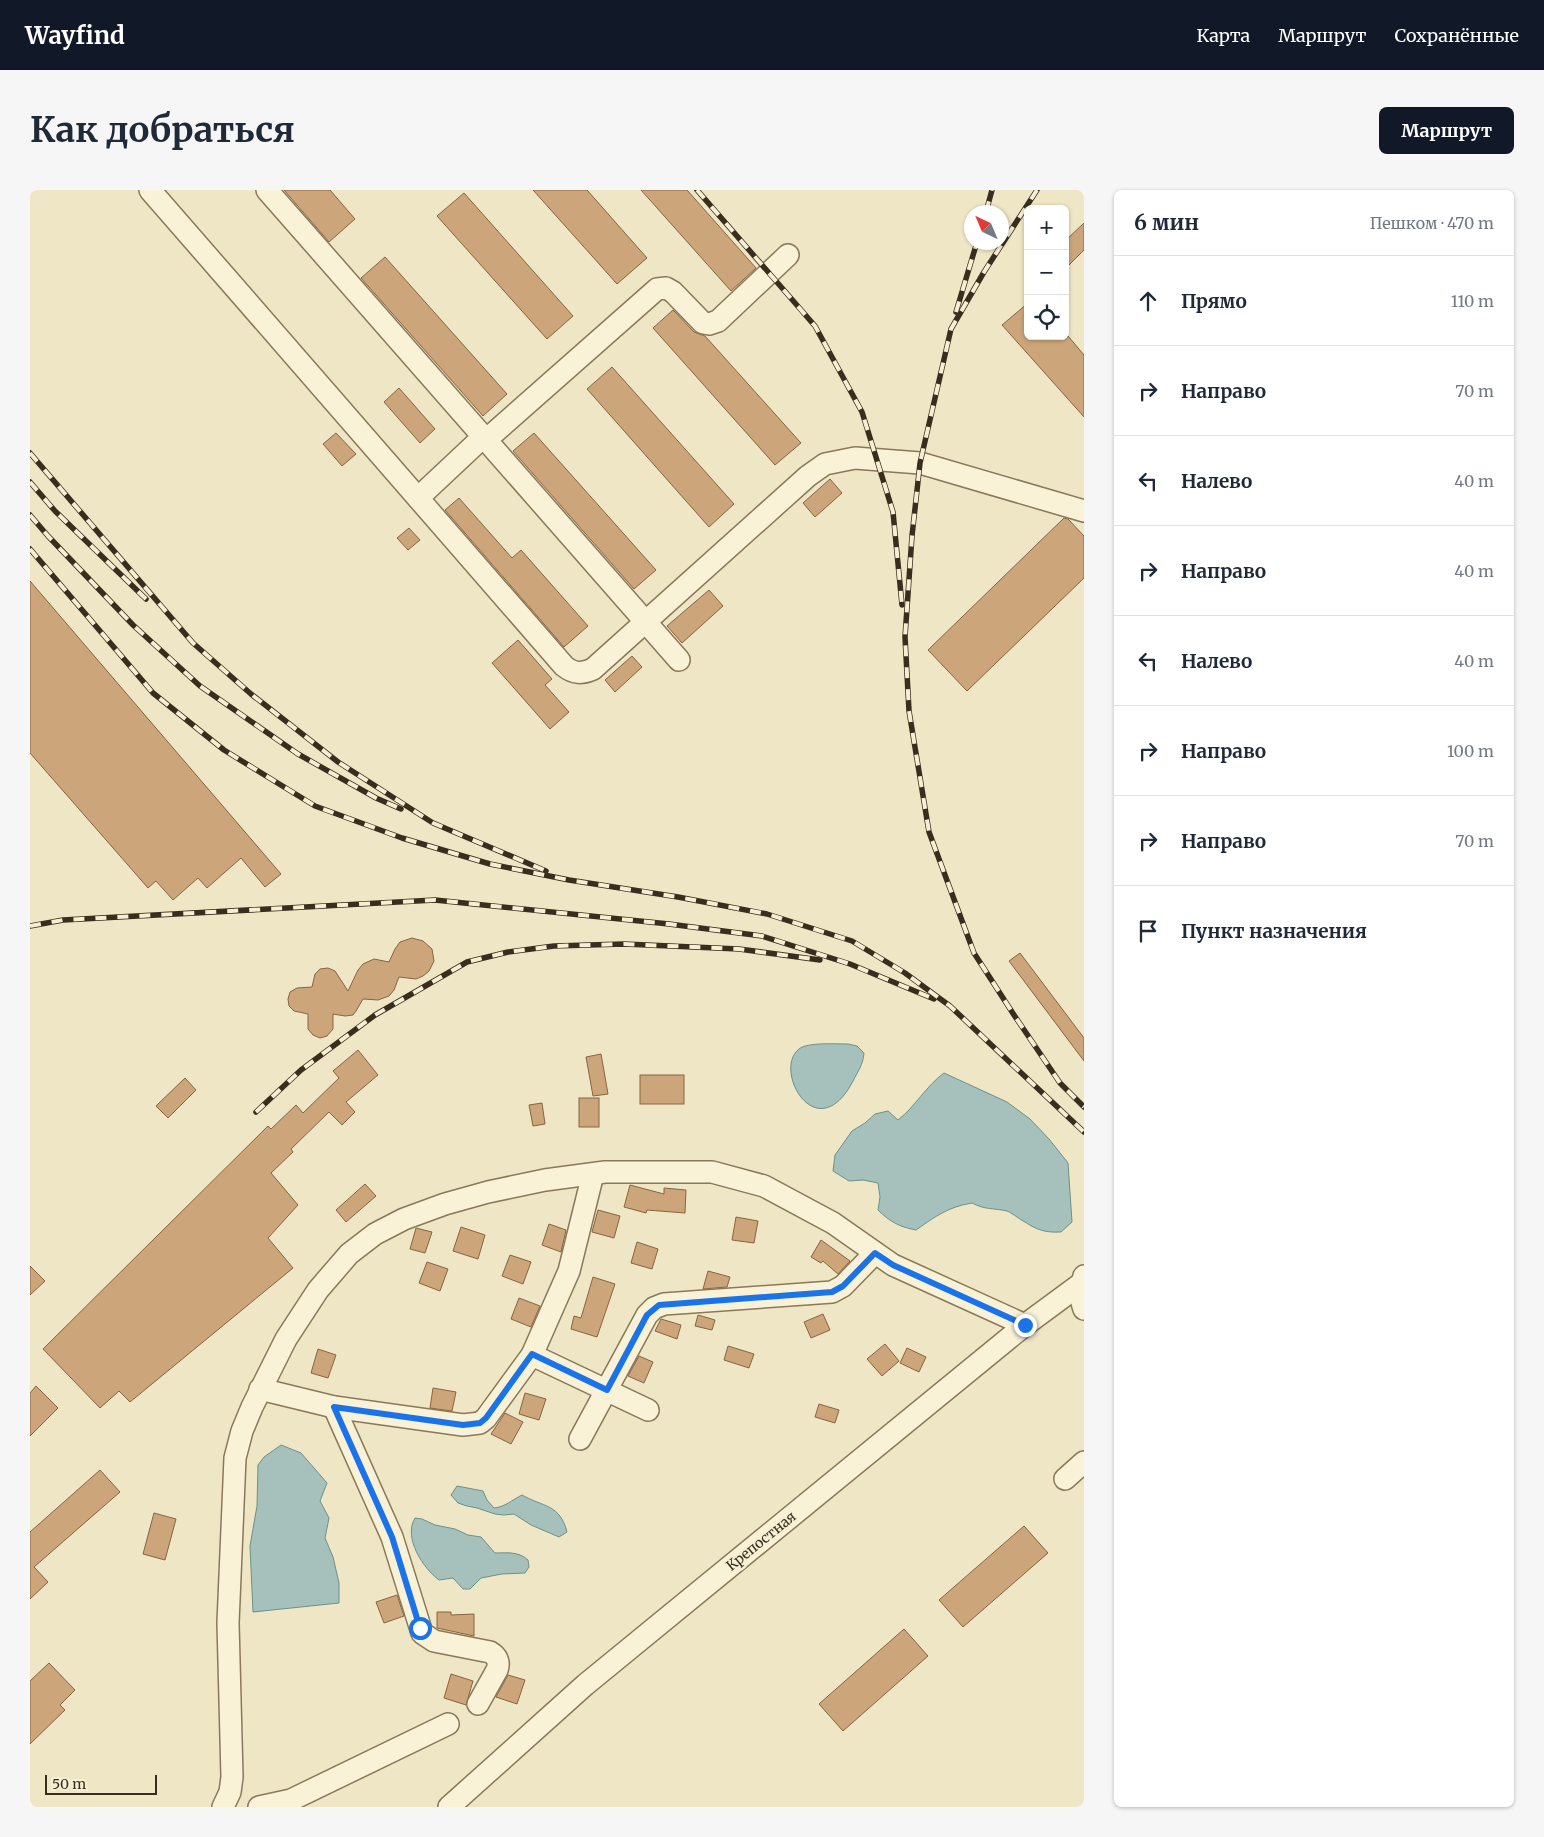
<!DOCTYPE html>
<html lang="ru">
<meta charset="utf-8">
<style>
body{margin:0;font-family:Merriweather,serif;background:#f6f6f7;color:#1f2937}
.controls{position:absolute;right:15px;top:15px;display:grid;overflow:hidden;border-radius:8px;box-shadow:0 1px 4px #0004}
.controls button{width:45px;height:45px;display:grid;place-items:center;padding:0;border:0;border-bottom:1px solid #e0e1e3;background:#fff;color:#1f2937;font:25px sans-serif}
.compass{position:absolute;left:934px;top:15px;width:45px;height:45px;border-radius:50%;background:#fff;box-shadow:0 1px 4px #0004;rotate:316deg}
.scale{position:absolute;left:15px;bottom:12px;width:112px;box-sizing:border-box;padding-left:5px;border:2px solid #392e1e;border-top:0;font-size:14px;line-height:18px;white-space:nowrap;color:#392e1e;-webkit-text-stroke:4px #f6efd3;paint-order:stroke}
.stop{position:absolute;width:15px;height:15px;margin:-11px;border:4px solid #1a73e8;border-radius:50%;background:#fff}
.stop.end{background:#1a73e8;border-color:#fff;box-shadow:0 1px 5px #0008}
.list{margin:0;padding:0;list-style:none}
h2{display:flex;justify-content:space-between;align-items:center;height:65px;margin:0;padding:0 20px;font-size:21px}
h2 small{font-size:16px;font-weight:400;color:#747a83}
.list li{display:grid;grid-template-columns:32px 1fr auto;gap:15px;align-items:center;box-sizing:border-box;height:90px;padding:0 20px;border-top:1px solid #e0e1e3}
.list b{display:block;font-size:19px;white-space:nowrap}
.list em{font-size:16px;font-style:normal;color:#747a83}
.icon{flex:none;width:28px;height:28px;fill:none;stroke:currentColor;stroke-width:2;stroke-linecap:round;stroke-linejoin:round}
.map{position:relative;flex:none;width:1054px;height:1617px;overflow:hidden;border-radius:8px}
header{display:flex;align-items:center;gap:30px;box-sizing:border-box;height:70px;padding:0 25px;background:#111827;color:#fff}
header strong{font-size:24px}
nav{display:flex;gap:28px;margin-inline-start:auto;font-size:18px}
.intro{display:flex;align-items:center;justify-content:space-between;box-sizing:border-box;height:120px;padding:0 30px}
h1{margin:0;font-size:35px}
.button{padding:12px 22px;border-radius:8px;background:#111827;color:#fff;font-size:18px;font-weight:700}
main{display:flex;gap:30px;padding:0 30px}
aside{flex:1;background:#fff;border-radius:8px;box-shadow:0 1px 4px #0004}
.map>svg:first-child{display:block}
.water{fill:#a6c1bc;stroke:#6c908a}
.building{fill:#cca57a;stroke:#886440}
.lines{fill:none;stroke-linecap:round;stroke-linejoin:round}
.minor-casing{stroke:#89785a;stroke-width:24}
.minor{stroke:#f9f2d7;stroke-width:21}
.rail-casing{stroke:#392e1e;stroke-width:5.5}
.rail{stroke:#f6efd3;stroke-width:4;stroke-dasharray:11;stroke-linecap:butt}
.route{stroke:#1a73e8;stroke-width:6}
.labels{text-anchor:middle;stroke-width:5;stroke-linejoin:round;paint-order:stroke}
.street-label{font-size:14px;fill:#392e1e;stroke:#f6efd3}
</style>
<header>
<strong>Wayfind</strong>
<nav><a>Карта</a><a>Маршрут</a><a>Сохранённые</a></nav>
</header>
<div class="intro"><h1>Как добраться</h1><a class="button">Маршрут</a></div>
<main>
<div class="map">
<svg width="1054" height="1617" viewBox="0 0 1054 1617">
<rect width="100%" height="100%" fill="#eee6c4"/>
<g class="water">
<path d="M818,854L827,856L834,863C833,875 828,881 823,891C787,960 742,880 769,859C777,852 807,854 818,854Z"/>
<path d="M914,883L977,912L1000,929L1019,949L1038,973L1042,1032L1031,1042C1011,1043 1004,1038 987,1027C984,1025 980,1022 977,1021C964,1018 955,1020 942,1013C918,1017 906,1026 886,1040C870,1037 860,1032 848,1020L850,1007L848,993L833,990L819,991L803,981L805,965L822,941L835,933L845,924L858,921L868,930C885,917 896,896 914,883Z"/>
<path d="M251,1255L271,1263L297,1293L290,1311L299,1328L295,1348L303,1367L309,1393V1413L223,1422L220,1356L227,1316L228,1275L234,1267Z"/>
<path d="M427,1296L453,1301L457,1310L464,1318C475,1317 482,1310 492,1305C513,1317 530,1314 537,1342L529,1347L501,1335L484,1324L474,1325L465,1324L447,1318L437,1316L428,1313L421,1305Z"/>
<path d="M385,1328L392,1329L405,1335L425,1339L438,1345L451,1347L465,1363C477,1363 488,1361 498,1370L499,1377L495,1383L472,1384L451,1388L440,1399H433L423,1388L409,1390C393,1378 373,1348 385,1328Z"/>
</g>
<g class="building">
<path d="M254,0H300L325,29L299,52Z"/>
<path d="M503,0H557L617,68L587,94Z"/>
<path d="M611,0H657L726,78L701,101Z"/>
<path d="M434,3L543,126L517,149L407,26Z"/>
<path d="M1054,33V60L1035,79V51Z"/>
<path d="M355,67L477,204L453,226L331,88Z"/>
<path d="M998,113V146H1038L1054,165V227L972,135Z"/>
<path d="M643,120L664,142L675,146L771,253L745,275L623,138Z"/>
<path d="M582,177L704,314L679,337L557,199Z"/>
<path d="M369,198L405,239L390,253L354,212Z"/>
<path d="M306,243L326,264L312,276L293,254Z"/>
<path d="M504,243L626,380L604,399L483,261Z"/>
<path d="M800,289L812,303L785,327L773,313Z"/>
<path d="M429,308L482,368L491,360L558,436L534,457L415,320Z"/>
<path d="M1034,328L1038,329L1054,346V388L937,501L898,460Z"/>
<path d="M379,338L390,350L378,360L367,348Z"/>
<path d="M0,391L251,684L235,697L211,668L177,698L168,688L143,710L126,691L118,698L0,563Z"/>
<path d="M679,400L693,416L652,453L637,436Z"/>
<path d="M488,450L522,489L515,495L539,522L520,539L462,473Z"/>
<path d="M602,466L612,477L585,502L575,490Z"/>
<path d="M382,748L393,751L402,759L404,771L399,781L393,786L386,789L369,787L364,800L359,806L348,810L333,809L326,821L323,825L315,826L303,824V839L297,846L290,848L283,845L278,839V824L264,821L259,816L258,809L260,802L267,798L282,797L285,784L290,779L298,778L305,781L318,801L328,780L333,774L344,769L359,772L365,759L370,752Z"/>
<path d="M990,763L1054,848V871L979,771Z"/>
<path d="M328,860L348,885L316,912L325,922L312,935L299,922L261,959L263,962L241,983L268,1015L238,1048L263,1078L100,1212L89,1201L70,1218L13,1159L238,936L241,939L266,915L273,923L309,888L303,881Z"/>
<path d="M571,864L578,904L563,906L556,867Z"/>
<rect x="610" y="885" width="44" height="29"/>
<path d="M155,888L166,900L138,928L126,916Z"/>
<rect x="549" y="908" width="20" height="29"/>
<path d="M512,913L515,934L503,936L499,915Z"/>
<path d="M335,994L346,1006L316,1032L306,1020Z"/>
<path d="M600,995L634,1004V998L656,1000L655,1023L617,1020L616,1023L594,1017Z"/>
<path d="M568,1020L590,1026L584,1048L562,1042Z"/>
<path d="M706,1027L728,1031L724,1053L702,1050Z"/>
<path d="M519,1034L536,1040L531,1062L512,1055Z"/>
<path d="M431,1037L455,1045L448,1069L423,1061Z"/>
<path d="M386,1038L402,1042L395,1063L380,1059Z"/>
<path d="M791,1050L820,1071L808,1084L793,1071L791,1073L781,1067Z"/>
<path d="M607,1052L628,1059L622,1079L601,1073Z"/>
<path d="M480,1065L501,1072L493,1094L472,1086Z"/>
<path d="M397,1072L418,1079L410,1101L389,1093Z"/>
<path d="M0,1076L15,1091L0,1105Z"/>
<path d="M678,1081L700,1087L697,1097L673,1099Z"/>
<path d="M563,1087L585,1094L567,1147L541,1139L544,1126L551,1128Z"/>
<path d="M489,1108L510,1116L501,1137L481,1129Z"/>
<path d="M793,1124L800,1140L781,1148L774,1132Z"/>
<path d="M668,1125L685,1130L682,1140L665,1136Z"/>
<path d="M631,1129L651,1135L647,1149L625,1141Z"/>
<path d="M855,1154L869,1171L852,1186L837,1169Z"/>
<path d="M698,1156L724,1164L719,1178L694,1170Z"/>
<path d="M877,1158L896,1167L889,1182L870,1173Z"/>
<path d="M288,1159L306,1165L298,1188L281,1183Z"/>
<path d="M609,1166L623,1172L614,1193L598,1186Z"/>
<path d="M6,1196L28,1218L0,1246V1203Z"/>
<path d="M403,1198L426,1202L422,1221L400,1218Z"/>
<path d="M495,1203L516,1209L509,1230L489,1224Z"/>
<path d="M789,1214L809,1220L805,1233L785,1227Z"/>
<path d="M475,1223L493,1232L481,1254L461,1244Z"/>
<path d="M70,1280L90,1302L4,1377L18,1392L0,1409V1342Z"/>
<path d="M124,1323L146,1329L135,1370L113,1364Z"/>
<path d="M994,1336L1018,1363L933,1437L909,1410Z"/>
<path d="M367,1405L374,1426L354,1433L346,1412Z"/>
<path d="M407,1422H421V1425L444,1424V1446L407,1438Z"/>
<path d="M874,1439L898,1466L813,1541L789,1514Z"/>
<path d="M19,1473L45,1500L30,1515L35,1520L0,1554V1491Z"/>
<path d="M421,1484L443,1491L436,1515L414,1508Z"/>
<path d="M478,1485L495,1490L487,1514L466,1507Z"/>
</g>
<g class="lines">
<g class="minor-casing">
<g id="minor">
<path d="M120,0L534,476C544,484 552,484 563,479L778,286L795,274L825,268L890,273L1054,321"/>
<path d="M237,0L649,470"/>
<path d="M456,250L627,99L636,98L643,102L673,133L679,134L688,131L758,65"/>
<path d="M388,308L453,247"/>
<path d="M1054,1086C1051,1096 1050,1109 1054,1119"/>
<path d="M502,1165L618,1220"/>
<path d="M230,1199L304,1217L433,1235L450,1233L456,1228L502,1165L539,1081L563,984"/>
<path d="M304,1217L362,1347L392,1443L404,1451L460,1462C467,1466 470,1472 467,1480L448,1514"/>
<path d="M550,1249L617,1125L624,1118L634,1114L802,1102L813,1096L845,1063"/>
<path d="M1035,1289L1054,1272"/>
<path d="M193,1617L200,1602L202,1587L198,1433L205,1268L212,1241L222,1217L256,1149L288,1100L319,1064L345,1044L374,1029L415,1014L458,1002L515,990L575,982H682L734,996L803,1033L863,1075L995,1135"/>
<path d="M229,1617L261,1610L418,1534"/>
<path d="M419,1617L555,1495L995,1135L1052,1093"/>
</g>
</g>
<use href="#minor" class="minor"/>
<g class="rail-casing">
<g id="rail">
<path d="M667,0L785,136L832,222L863,322L872,415"/>
<path d="M1007,0L954,82L921,139L890,273L882,346L875,447L879,521L899,642L944,763L984,825L1030,893L1054,917"/>
<path d="M956,22L962,0"/>
<path d="M926,122L947,52"/>
<path d="M0,263L163,453L221,504L308,572L403,633L516,681"/>
<path d="M0,292L25,321L116,409"/>
<path d="M0,325L18,346L103,435L170,496L268,564L346,608L371,619"/>
<path d="M0,359L123,503L194,560L285,616L372,648L460,674L539,690L648,707L737,724L822,751L875,783L920,816L1054,942"/>
<path d="M0,736L33,730L405,710L639,734L732,746L820,774L904,809"/>
<path d="M226,922L271,880L345,825L437,772L478,762L524,756L594,754L709,759L790,770"/>
</g>
</g>
<use href="#rail" class="rail"/>
</g>
<g class="lines">
<path class="route" d="M390,1438L362,1347L304,1217L433,1235L450,1233L456,1228L502,1164L577,1200L617,1125L629,1115L802,1102L813,1096L845,1063L863,1075L995,1135"/>
</g>
<g class="labels">
<g class="street-label">
<text transform="translate(731 1351) rotate(-39)" y="5">Крепостная</text>
</g>
</g>
</svg>
<div class="controls">
<button>+</button>
<button>−</button>
<button><svg class="icon" aria-label="locate" viewBox="0 0 24 24"><circle cx="12" cy="12" r="6"/><path d="M12 2v4M12 18v4M2 12h4M18 12h4"/></svg></button>
</div>
<svg class="compass" viewBox="-18 -18 36 36"><path d="M0-13l5 13h-10z" fill="#e53935"/><path d="M0 13l5-13h-10z" fill="#747a83"/></svg>
<div class="scale">50 m</div>
<div class="stop" style="left:390px;top:1438px"></div>
<div class="stop end" style="left:995px;top:1135px"></div>
</div>
<aside>
<h2>6 мин<small>Пешком · 470 m</small></h2>
<ul class="list">
<li><svg class="icon" aria-label="ahead" viewBox="0 0 24 24"><path d="M12 20V5M6 11l6-6 6 6"/></svg><div><b>Прямо</b></div><em>110 m</em></li>
<li><svg class="icon" aria-label="right" viewBox="0 0 24 24"><path d="M7 20v-9h11M14 6l5 5-5 5"/></svg><div><b>Направо</b></div><em>70 m</em></li>
<li><svg class="icon" aria-label="left" viewBox="0 0 24 24"><path d="M17 20v-9H6M10 6l-5 5 5 5"/></svg><div><b>Налево</b></div><em>40 m</em></li>
<li><svg class="icon" aria-label="right" viewBox="0 0 24 24"><path d="M7 20v-9h11M14 6l5 5-5 5"/></svg><div><b>Направо</b></div><em>40 m</em></li>
<li><svg class="icon" aria-label="left" viewBox="0 0 24 24"><path d="M17 20v-9H6M10 6l-5 5 5 5"/></svg><div><b>Налево</b></div><em>40 m</em></li>
<li><svg class="icon" aria-label="right" viewBox="0 0 24 24"><path d="M7 20v-9h11M14 6l5 5-5 5"/></svg><div><b>Направо</b></div><em>100 m</em></li>
<li><svg class="icon" aria-label="right" viewBox="0 0 24 24"><path d="M7 20v-9h11M14 6l5 5-5 5"/></svg><div><b>Направо</b></div><em>70 m</em></li>
<li><svg class="icon" aria-label="arrive" viewBox="0 0 24 24"><path d="M6 21V4h12l-3 4 3 4H6"/></svg><div><b>Пункт назначения</b></div></li>
</ul>
</aside>
</main>
